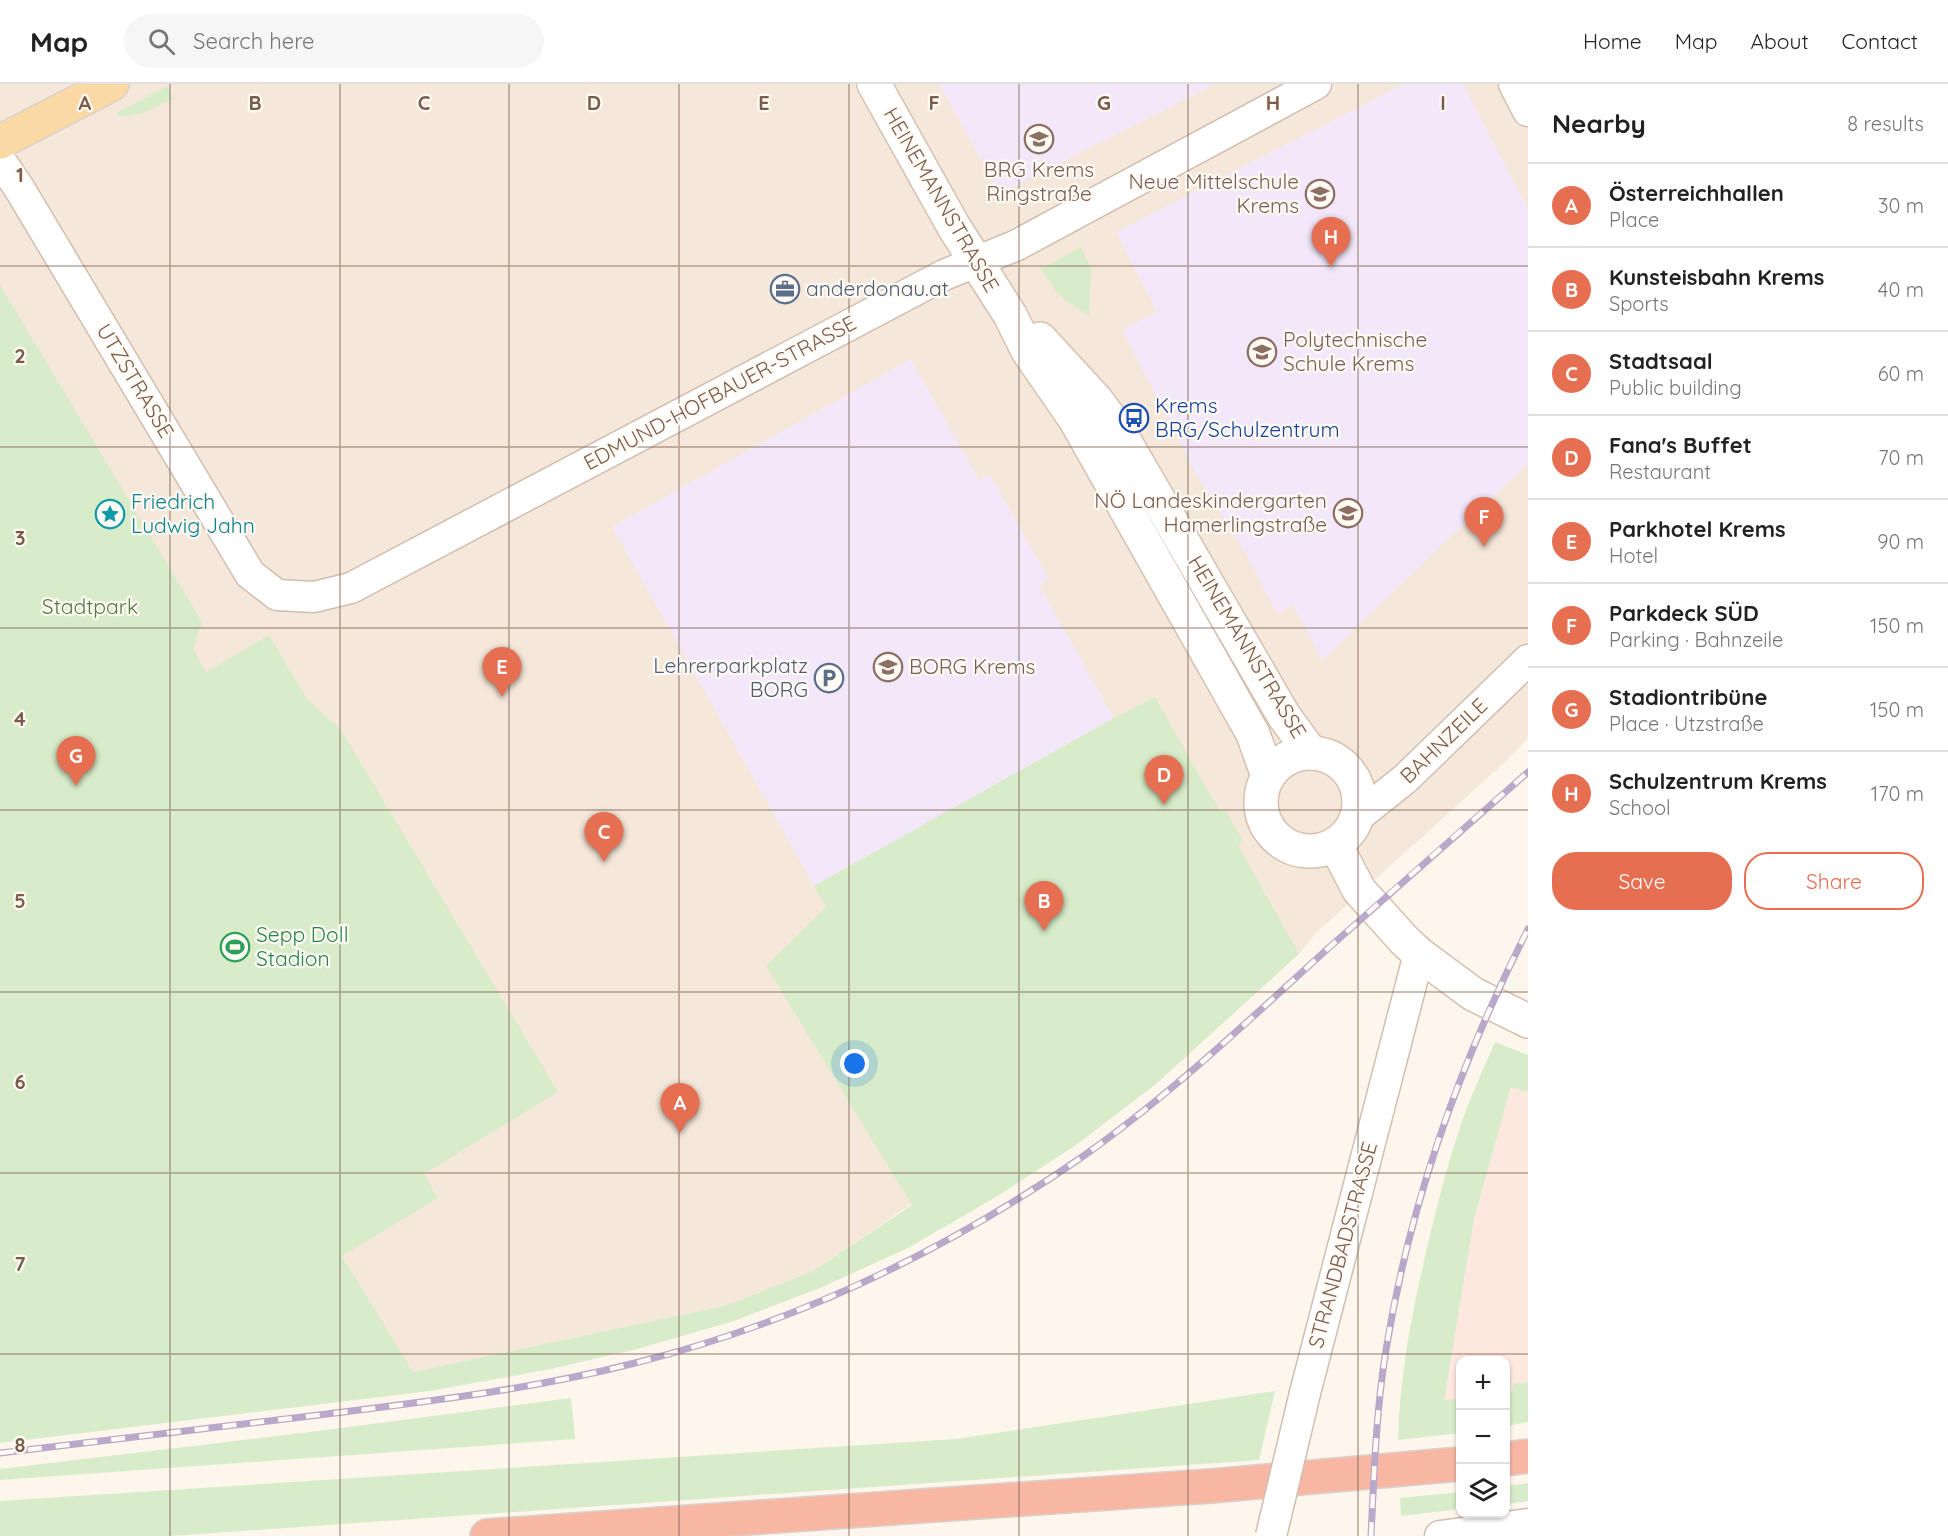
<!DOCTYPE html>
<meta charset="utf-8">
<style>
body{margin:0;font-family:Quicksand,sans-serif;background:#f6f6f6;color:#222}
.controls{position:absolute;right:18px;bottom:18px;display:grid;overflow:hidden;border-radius:12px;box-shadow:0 2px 4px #0004}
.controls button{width:54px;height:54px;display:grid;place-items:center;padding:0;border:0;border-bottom:2px solid #e0e0e0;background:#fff;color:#222;font:30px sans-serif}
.you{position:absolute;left:855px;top:980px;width:21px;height:21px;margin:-15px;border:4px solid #fff;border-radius:50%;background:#1a73e8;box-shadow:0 0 0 9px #1a73e833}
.badge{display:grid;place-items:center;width:39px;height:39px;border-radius:50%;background:#e76f51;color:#fff;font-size:20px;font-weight:700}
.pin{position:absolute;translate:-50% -50px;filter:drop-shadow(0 2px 3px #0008)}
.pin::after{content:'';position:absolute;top:32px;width:21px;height:18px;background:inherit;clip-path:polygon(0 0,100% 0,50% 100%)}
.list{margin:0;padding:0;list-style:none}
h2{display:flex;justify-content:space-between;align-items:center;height:78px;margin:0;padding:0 24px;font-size:26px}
h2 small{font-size:20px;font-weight:400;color:#767676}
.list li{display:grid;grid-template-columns:39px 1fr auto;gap:18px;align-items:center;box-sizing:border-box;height:84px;padding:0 24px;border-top:2px solid #e0e0e0}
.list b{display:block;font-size:22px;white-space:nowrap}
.list p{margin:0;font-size:20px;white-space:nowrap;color:#767676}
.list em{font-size:20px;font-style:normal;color:#767676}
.actions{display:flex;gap:12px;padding:18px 24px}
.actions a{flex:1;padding:14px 0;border:2px solid #e76f51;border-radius:24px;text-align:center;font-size:21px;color:#e76f51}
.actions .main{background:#e76f51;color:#fff}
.icon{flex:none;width:33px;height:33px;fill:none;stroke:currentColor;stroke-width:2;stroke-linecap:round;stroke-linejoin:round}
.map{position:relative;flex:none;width:1528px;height:1452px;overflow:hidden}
header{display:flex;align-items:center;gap:36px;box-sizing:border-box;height:84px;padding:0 30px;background:#fff;border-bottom:2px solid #e0e0e0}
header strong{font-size:28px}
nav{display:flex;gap:33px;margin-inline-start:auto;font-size:21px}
.search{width:420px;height:54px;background:#f6f6f6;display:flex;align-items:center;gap:15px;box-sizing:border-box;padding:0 21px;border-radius:33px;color:#767676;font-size:22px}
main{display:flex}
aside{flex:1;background:#fff}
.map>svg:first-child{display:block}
.residential{fill:#f5e8da}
.commercial{fill:#fde8e0}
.education{fill:#f3e8fa}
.green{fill:#d8ecc9}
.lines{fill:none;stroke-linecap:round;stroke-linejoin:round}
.street-casing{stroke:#d1beb0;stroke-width:33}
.secondary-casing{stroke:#d6c0b0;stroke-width:36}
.primary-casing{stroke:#dad1cd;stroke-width:36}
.highway-casing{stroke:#dad1cd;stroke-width:36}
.street{stroke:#fff;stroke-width:30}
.secondary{stroke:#fff;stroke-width:33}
.primary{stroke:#fbd9a5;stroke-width:33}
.highway{stroke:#f7b7a3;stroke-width:33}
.rail-casing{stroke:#b9a8c9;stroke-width:7}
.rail{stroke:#fffaf3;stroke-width:4.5;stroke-dasharray:14;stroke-linecap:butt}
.street-bridge-casing{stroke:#d1beb0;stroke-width:33;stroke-linecap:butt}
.street-bridge{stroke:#fff;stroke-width:30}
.grid{fill:none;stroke:#7a5c4d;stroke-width:1.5;stroke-opacity:0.55}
.labels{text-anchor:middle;stroke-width:4.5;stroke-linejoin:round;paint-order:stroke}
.education-label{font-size:21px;fill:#785e54;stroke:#fffaf3;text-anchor:end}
.street-label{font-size:21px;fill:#7a5c4d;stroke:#fffaf3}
.service-label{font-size:21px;fill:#4e5e75;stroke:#fffaf3;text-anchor:start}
.transit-label{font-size:21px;fill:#164399;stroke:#fffaf3;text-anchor:start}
.culture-label{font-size:21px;fill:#0d838f;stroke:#fffaf3;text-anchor:start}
.park-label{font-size:21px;fill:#537a41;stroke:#fffaf3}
.leisure-label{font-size:21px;fill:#27864d;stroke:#fffaf3;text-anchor:start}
.grid-label{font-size:20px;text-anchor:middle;font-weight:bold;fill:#7a5c4d;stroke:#fffaf3;stroke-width:4.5;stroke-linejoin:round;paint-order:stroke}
</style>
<header>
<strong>Map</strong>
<div class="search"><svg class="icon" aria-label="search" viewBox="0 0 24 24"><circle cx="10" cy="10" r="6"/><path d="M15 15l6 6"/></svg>Search here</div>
<nav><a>Home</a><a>Map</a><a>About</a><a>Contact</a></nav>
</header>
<main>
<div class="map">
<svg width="1528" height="1452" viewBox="0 0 1528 1452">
<rect width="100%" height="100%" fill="#fdf6ec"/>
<path class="residential" d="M0,0H1528V654L1504,679L1317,848L1299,870L1188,932L813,1187L728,1221L413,1288L0,1348Z"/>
<path class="commercial" d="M1511,1003L1528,1008V1298L1513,1300L1512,1308L1506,1309V1276H1460V1315L1443,1317L1474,1135Z"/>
<g class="education">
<path d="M939,0H1215L1000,110Z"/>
<path d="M1404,0H1463L1528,125V384L1526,381L1322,576L1293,521L1277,530L1246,470L1195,388L1122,246L1157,228L1116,148Z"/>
<path d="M911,275L979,396L990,391L1049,495L1039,501L1114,634L814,802L612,443Z"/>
</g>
<g class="green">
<path d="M167,2L173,15L144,29L119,33L117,29Z"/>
<path d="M1081,163L1091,185L1089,231C1063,217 1057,210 1041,185Z"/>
<path d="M0,201L202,538L193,565L206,588L269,551L307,615L341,646L558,1008L424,1090L438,1114L342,1172L413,1288L728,1221L813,1187L912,1121L766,882L826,823L814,802L1114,634L1155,613L1220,728L1225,725L1243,758L1238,761L1299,870L1156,1000L1076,1061L996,1113L908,1164L820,1204L734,1237L637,1265L551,1285L430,1307L0,1359Z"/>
<path d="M1495,958L1528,971V1008L1511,1003L1474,1135L1444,1316L1460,1315V1349L1398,1356C1400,1281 1416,1208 1434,1135C1443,1099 1453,1061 1466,1026C1475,1003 1485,981 1495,958Z"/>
<path d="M1528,1298V1338L1506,1342V1309L1512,1308L1513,1300Z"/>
<path d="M1275,1307L1259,1376L170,1452H0V1417L956,1355Z"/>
<path d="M571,1314L575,1355L0,1396V1385L310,1348Z"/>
<path d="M1528,1399V1417L1506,1420V1402Z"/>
<path d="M1460,1408V1425L1401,1432L1400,1414Z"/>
</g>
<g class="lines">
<g class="street-casing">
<g id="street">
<path d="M1514,0L1528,27"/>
<path d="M0,76L19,104L250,490L277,511L314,513L351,504L944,191L1017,161L1316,0"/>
<path d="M1356,734L1405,695L1528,576"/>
<path d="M1305,1309L1419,870"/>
<path d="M1440,1452L1528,1440"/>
</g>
</g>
<g class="secondary-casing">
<g id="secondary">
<path d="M874,0L954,143L1010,231L1028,267L1075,335L1253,650L1268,692"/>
<path d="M1040,255L1097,317L1117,344L1284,632L1311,669"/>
<circle cx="1310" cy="718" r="49"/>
<path d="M1335,760L1359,806L1404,856L1419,870L1473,910L1528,937"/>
</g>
</g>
<g class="primary-casing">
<path id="primary" d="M0,58L112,0"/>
</g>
<g class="highway-casing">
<g id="highway">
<path d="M1506,1375L1528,1372"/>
<path d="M487,1452L1211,1402L1460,1380"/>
</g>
</g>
<use href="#street" class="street"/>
<use href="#secondary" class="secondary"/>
<use href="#primary" class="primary"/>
<use href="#highway" class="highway"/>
<g class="rail-casing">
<g id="rail">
<path d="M0,1369C109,1356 218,1343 327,1330C431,1317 534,1305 635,1279C795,1239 946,1167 1082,1073C1172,1010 1252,933 1333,860C1398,802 1463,745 1528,688"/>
<path d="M1371,1452C1374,1390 1376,1327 1386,1266C1410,1117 1460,979 1528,845"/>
</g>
</g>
<use href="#rail" class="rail"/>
<g class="street-bridge-casing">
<path id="street-bridge" d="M1271,1452L1305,1309"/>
</g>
<use href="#street-bridge" class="street-bridge"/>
</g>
<path class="grid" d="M170,0V1452M340,0V1452M509,0V1452M679,0V1452M849,0V1452M1019,0V1452M1188,0V1452M1358,0V1452M0,182H1528M0,363H1528M0,544H1528M0,726H1528M0,908H1528M0,1089H1528M0,1270H1528"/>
<defs>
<g id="school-ring" transform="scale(1.5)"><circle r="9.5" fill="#fffaf3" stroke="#8d6e63" stroke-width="1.5"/><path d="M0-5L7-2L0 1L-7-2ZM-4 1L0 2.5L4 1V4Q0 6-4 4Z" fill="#8d6e63"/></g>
<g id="office-ring" transform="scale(1.5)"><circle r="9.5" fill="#fffaf3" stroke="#5c6f8a" stroke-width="1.5"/><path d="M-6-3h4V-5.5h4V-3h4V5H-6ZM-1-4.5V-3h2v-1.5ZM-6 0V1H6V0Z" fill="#5c6f8a"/></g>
<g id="bus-ring" transform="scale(1.5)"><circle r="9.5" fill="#fffaf3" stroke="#1a4fb4" stroke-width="1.5"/><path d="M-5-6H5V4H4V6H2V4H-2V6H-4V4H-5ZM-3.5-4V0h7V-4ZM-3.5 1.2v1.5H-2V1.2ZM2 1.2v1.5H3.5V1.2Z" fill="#1a4fb4"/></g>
<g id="sight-ring" transform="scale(1.5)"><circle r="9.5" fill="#fffaf3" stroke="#0f9aa8" stroke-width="1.5"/><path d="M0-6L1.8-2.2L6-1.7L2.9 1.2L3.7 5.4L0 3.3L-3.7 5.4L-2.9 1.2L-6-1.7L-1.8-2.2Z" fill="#0f9aa8"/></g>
<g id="parking-ring" transform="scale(1.5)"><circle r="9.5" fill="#fffaf3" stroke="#5c6f8a" stroke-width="1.5"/><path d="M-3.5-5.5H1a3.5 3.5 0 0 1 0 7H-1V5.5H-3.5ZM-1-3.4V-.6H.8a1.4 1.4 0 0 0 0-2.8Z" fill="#5c6f8a"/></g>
<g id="stadium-ring" transform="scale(1.5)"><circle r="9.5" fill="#fffaf3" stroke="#2e9e5b" stroke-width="1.5"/><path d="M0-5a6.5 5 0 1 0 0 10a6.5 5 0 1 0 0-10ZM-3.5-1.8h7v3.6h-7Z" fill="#2e9e5b"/></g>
</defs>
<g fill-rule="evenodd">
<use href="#school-ring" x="1039" y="55"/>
<use href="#school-ring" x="1320" y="110"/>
<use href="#office-ring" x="785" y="205"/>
<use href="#school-ring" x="1262" y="268"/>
<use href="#bus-ring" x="1134" y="334"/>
<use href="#school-ring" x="1348" y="429"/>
<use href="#sight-ring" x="110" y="430"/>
<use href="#school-ring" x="888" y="583"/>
<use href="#parking-ring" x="829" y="594"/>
<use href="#stadium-ring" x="235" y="863"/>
</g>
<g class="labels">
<g class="education-label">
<text x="1039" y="93" text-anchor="middle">BRG Krems<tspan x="1039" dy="24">Ringstraße</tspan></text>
<text x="1299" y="105">Neue Mittelschule<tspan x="1299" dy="24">Krems</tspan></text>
<text x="1283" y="263" text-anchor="start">Polytechnische<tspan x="1283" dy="24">Schule Krems</tspan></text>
<text x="1327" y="424">NÖ Landeskindergarten<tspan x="1327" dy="24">Hamerlingstraße</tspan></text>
<text x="909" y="590" text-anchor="start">BORG Krems</text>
</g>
<g class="street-label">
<text transform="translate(941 116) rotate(60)" y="7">HEINEMANNSTRASSE</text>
<text transform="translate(135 297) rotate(59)" y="7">UTZSTRASSE</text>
<text transform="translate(720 309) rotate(-28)" y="7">EDMUND-HOFBAUER-STRASSE</text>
<text transform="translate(1247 563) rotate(59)" y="7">HEINEMANNSTRASSE</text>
<text transform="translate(1444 657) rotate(-44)" y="7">BAHNZEILE</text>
<text transform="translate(1343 1161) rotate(-75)" y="7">STRANDBADSTRASSE</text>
</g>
<g class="service-label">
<text x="806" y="212">anderdonau.at</text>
<text x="808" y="589" text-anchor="end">Lehrerparkplatz<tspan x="808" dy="24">BORG</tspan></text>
</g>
<g class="transit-label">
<text x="1155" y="329">Krems<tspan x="1155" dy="24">BRG/Schulzentrum</tspan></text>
</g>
<g class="culture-label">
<text x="131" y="425">Friedrich<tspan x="131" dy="24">Ludwig Jahn</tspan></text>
</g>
<g class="park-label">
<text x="90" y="530">Stadtpark</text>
</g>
<g class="leisure-label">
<text x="256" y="858">Sepp Doll<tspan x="256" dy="24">Stadion</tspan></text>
</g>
</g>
<g class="grid-label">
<text x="85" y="26">A</text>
<text x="255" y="26">B</text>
<text x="424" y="26">C</text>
<text x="594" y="26">D</text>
<text x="764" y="26">E</text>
<text x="934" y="26">F</text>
<text x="1104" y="26">G</text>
<text x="1273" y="26">H</text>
<text x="1443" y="26">I</text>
<text x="20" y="98">1</text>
<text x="20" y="279">2</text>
<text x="20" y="461">3</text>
<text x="20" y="642">4</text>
<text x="20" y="824">5</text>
<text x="20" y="1005">6</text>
<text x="20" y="1187">7</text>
<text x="20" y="1368">8</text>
</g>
</svg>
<div class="controls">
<button>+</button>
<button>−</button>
<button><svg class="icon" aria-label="layers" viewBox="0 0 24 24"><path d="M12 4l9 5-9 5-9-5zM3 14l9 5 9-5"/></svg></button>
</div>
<div class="you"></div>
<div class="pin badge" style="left:680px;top:1049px">A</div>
<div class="pin badge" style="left:1044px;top:847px">B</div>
<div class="pin badge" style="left:604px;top:778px">C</div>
<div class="pin badge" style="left:1164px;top:721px">D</div>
<div class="pin badge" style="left:502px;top:613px">E</div>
<div class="pin badge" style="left:1484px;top:463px">F</div>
<div class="pin badge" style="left:76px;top:702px">G</div>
<div class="pin badge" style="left:1331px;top:183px">H</div>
</div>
<aside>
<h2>Nearby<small>8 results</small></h2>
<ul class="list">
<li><span class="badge">A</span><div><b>Österreichhallen</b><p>Place</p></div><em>30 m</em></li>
<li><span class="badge">B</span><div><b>Kunsteisbahn Krems</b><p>Sports</p></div><em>40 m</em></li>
<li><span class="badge">C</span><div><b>Stadtsaal</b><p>Public building</p></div><em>60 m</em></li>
<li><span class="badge">D</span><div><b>Fana's Buffet</b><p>Restaurant</p></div><em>70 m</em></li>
<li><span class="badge">E</span><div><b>Parkhotel Krems</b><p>Hotel</p></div><em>90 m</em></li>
<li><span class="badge">F</span><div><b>Parkdeck SÜD</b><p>Parking · Bahnzeile</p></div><em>150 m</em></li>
<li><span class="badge">G</span><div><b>Stadiontribüne</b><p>Place · Utzstraße</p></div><em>150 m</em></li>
<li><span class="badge">H</span><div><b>Schulzentrum Krems</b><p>School</p></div><em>170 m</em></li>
</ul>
<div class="actions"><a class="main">Save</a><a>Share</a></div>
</aside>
</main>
